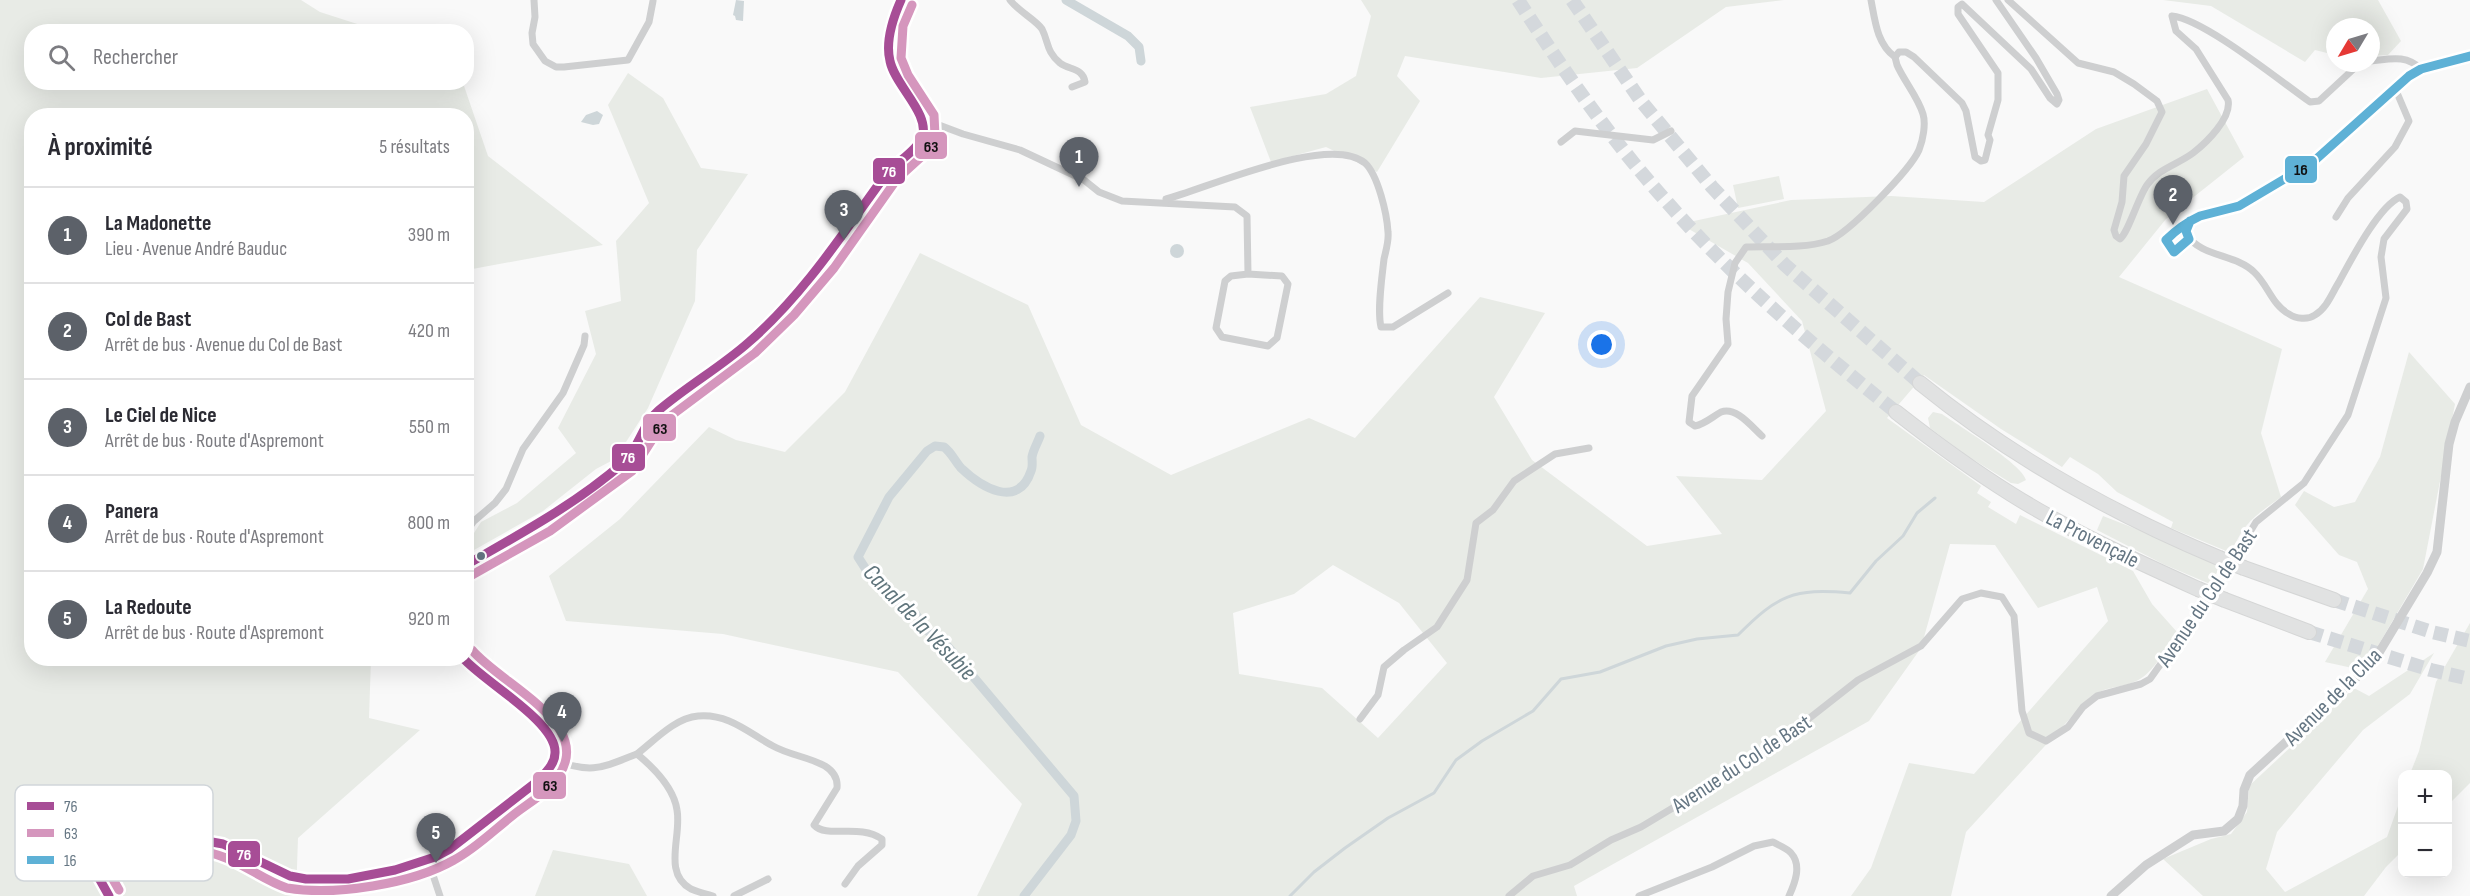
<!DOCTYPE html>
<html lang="fr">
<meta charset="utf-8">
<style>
body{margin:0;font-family:"Sofia Sans Condensed",sans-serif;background:#f7f7f7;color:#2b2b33}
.controls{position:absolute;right:18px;bottom:18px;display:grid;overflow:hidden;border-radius:12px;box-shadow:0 6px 24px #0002}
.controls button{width:54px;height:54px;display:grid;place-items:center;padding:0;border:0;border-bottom:2px solid #e1e1e2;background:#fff;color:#2b2b33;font:30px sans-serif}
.compass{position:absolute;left:2326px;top:18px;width:54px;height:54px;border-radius:50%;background:#fff;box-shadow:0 6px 24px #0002;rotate:232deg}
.you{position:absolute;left:1602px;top:345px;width:21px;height:21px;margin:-15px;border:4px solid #fff;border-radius:50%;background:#1a73e8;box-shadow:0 0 0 9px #1a73e833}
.badge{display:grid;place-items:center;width:39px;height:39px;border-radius:50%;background:#5c6169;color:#fff;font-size:20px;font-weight:700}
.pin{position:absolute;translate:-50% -50px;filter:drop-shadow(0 2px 3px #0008)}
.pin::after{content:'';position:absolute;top:32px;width:21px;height:18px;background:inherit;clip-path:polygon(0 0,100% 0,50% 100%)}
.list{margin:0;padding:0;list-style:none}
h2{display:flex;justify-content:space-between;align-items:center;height:78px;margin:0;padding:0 24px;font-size:26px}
h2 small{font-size:20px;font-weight:400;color:#7c7c81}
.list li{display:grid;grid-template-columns:39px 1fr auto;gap:18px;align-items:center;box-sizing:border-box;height:96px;padding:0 24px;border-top:2px solid #e1e1e2}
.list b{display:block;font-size:22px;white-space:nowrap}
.list p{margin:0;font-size:20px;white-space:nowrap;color:#7c7c81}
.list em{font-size:20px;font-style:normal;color:#7c7c81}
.icon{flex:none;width:33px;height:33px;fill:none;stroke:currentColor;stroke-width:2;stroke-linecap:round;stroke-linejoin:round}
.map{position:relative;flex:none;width:2470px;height:896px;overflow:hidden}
.search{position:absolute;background:#fff;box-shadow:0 6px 24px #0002;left:24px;top:24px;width:450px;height:66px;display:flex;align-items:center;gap:15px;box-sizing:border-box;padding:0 21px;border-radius:24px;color:#7c7c81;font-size:22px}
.panel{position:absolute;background:#fff;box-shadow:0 6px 24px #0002;left:24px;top:108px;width:450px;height:558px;border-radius:24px}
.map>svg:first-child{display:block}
.green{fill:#e8ebe6;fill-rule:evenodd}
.water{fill:#ced6d9}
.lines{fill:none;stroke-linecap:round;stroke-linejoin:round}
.stream{stroke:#ced6d9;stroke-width:3}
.canal{stroke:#ced6d9;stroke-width:9}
.motorway-tunnel{stroke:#d4d8dc;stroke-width:14;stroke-dasharray:14 7;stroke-linecap:butt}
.motorway-casing{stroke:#d5d6d6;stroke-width:16}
.minor{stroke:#cecfd0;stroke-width:7}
.tertiary{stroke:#cecfd0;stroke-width:9}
.motorway{stroke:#e1e2e2;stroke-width:14}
.motorway-bridge-casing{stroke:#d5d6d6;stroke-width:16;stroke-linecap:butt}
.motorway-bridge{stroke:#e1e2e2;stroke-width:14}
.bus-1-casing{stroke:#fff;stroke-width:14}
.bus-2-casing{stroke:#fff;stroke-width:14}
.bus-3-casing{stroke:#fff;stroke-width:14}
.bus-1{stroke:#a74d96;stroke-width:9}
.bus-2{stroke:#d596bd;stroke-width:9}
.bus-3{stroke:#5eb1d6;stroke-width:9}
.bus-dot{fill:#657683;stroke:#fff;stroke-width:2}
.labels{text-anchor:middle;stroke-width:6;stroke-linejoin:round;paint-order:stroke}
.street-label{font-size:22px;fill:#657683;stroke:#fff}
.water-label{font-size:24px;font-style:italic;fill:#60757c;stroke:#fff}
.key{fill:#fff;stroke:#d1d6da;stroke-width:1.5}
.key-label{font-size:16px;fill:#657683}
.line-badge{stroke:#fff;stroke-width:2}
.badge-label{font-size:16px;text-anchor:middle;font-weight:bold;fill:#fff}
.pale-badge-label{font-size:16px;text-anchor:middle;font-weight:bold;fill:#111}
</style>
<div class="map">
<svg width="2470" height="896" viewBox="0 0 2470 896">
<rect width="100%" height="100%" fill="#f9f9f9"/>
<g class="green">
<path d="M0,0H301L320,12L379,31L32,32V82L463,83L488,156L603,245L467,270L466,116H32V658L371,659L369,718L420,730L298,838L296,896H0Z"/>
<path d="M1361,0H1784L1726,7L1637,68L1541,78L1405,56L1397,76L1420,101L1377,172L1326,147L1271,162L1250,107L1326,94L1356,76L1371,16Z"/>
<path d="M2163,0H2378L2401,41L2388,55L2371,56V27H2335V55L2315,50L2305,62L2211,6Z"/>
<path d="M628,73L663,98L701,168L748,174L697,250L695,301L648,408L615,459L596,469L543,511L467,554V544L481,522L517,503L576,453L558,428L596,354L585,311L621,301L616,241L649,203L608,105Z"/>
<path d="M2207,89L2244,157L2166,219L2119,277L2282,349L2261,433L2281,497C2254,517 2245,521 2231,553L2171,528L2173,522L2117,492L2098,474L2070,457L2062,467L2001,429L1924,375L1887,418L1981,486L1977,493L1991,502L1988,507L2016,524L2020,515L2133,571L2152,604L2177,632C2166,648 2153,675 2134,682C2116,689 2105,686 2089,698L1966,832L1951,896H1851L1871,868L1909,763L1974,774L2108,621L2097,587L2038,608L1995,545L1950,544L1921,648L1869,721L1574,886L1577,896H977L1022,804L898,672L723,634L566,621L549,576L620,519L709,427L736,440L785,452L845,392L920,253L1028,305L1081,425L1171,475L1309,418L1355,438L1480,297L1545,313L1494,397L1532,460L1647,546L1722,534L1676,476L1762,480L1826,411L1802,321L1748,263L1680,224L1791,200L1891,196L1984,202L2096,129ZM1333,565L1399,603L1447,663L1378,738L1322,688L1239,674L1233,613L1294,594Z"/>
<path d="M1779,176L1784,199L1738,208L1733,185Z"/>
<path d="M2409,352L2455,404L2423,569L2369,661L2357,669L2325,662L2368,589L2357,562L2339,555L2295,505L2304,491L2334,507L2355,502L2380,457Z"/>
<path d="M1933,412L1942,414C1959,426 2022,464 2026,480L2018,484L2011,483L1966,455L1930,428L1928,418Z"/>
<path d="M2103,516L2139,530L2220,567L2210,584L2163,564L2097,530Z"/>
<path d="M2470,623V783L2448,805V774H2410L2419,751L2436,682Z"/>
<path d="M2434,653L2410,694L2363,730L2277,832L2266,869L2285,892L2387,837L2402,795V851L2386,867L2364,896H2203L2163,859L2211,839L2231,834L2247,812L2249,786L2354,688L2369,696Z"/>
<path d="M553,850L629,864L647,896H535Z"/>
</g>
<g class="water">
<path d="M736,0L744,1L743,21L736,20L735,16L733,15Z"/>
<path d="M597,111L603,115L599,124L593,125L581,122L586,115Z"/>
<circle cx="1177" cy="251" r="7"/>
</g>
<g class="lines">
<path class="stream" d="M1290,896L1314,872L1345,848L1388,818L1434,793L1456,760L1482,741L1533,711L1561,679L1600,672L1666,646L1697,639L1738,635C1778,595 1793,588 1850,593L1876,561L1903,536L1917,513L1935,498"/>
<g class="canal">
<path d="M1066,0L1128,36L1139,47L1141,61"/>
<path d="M1024,896L1071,835L1076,821L1074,796L944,642L926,630L915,613L891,598L867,571L858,557L889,497L927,451L935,446L944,447C951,452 955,461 961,468C981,487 1018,510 1031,471C1033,467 1032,462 1032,457C1033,450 1038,442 1040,436"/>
</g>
<g class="motorway-tunnel">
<path d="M1518,0C1564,71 1611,140 1667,202C1735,280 1815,347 1896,412"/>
<path d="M1572,0L1641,101L1712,187L1785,265L1920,383"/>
<path d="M2334,600L2432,632L2470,641"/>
<path d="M2309,632L2431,670L2470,679"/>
</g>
<g class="motorway-casing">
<g id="motorway">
<path d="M1920,383C2011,457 2111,513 2219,558"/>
<path d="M1896,412C1933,441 1971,469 2011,494C2070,531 2134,560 2198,589"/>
<path d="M2244,568L2334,600"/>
<path d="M2225,600L2309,632"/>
</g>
</g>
<g class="minor">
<path d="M534,0L535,17L532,33L533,44L545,61L556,67H564L628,60L649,22L653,1"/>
<path d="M1010,0C1018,11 1036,20 1042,29C1049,43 1046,51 1060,63C1069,70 1083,68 1085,82L1072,87"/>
<path d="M1871,0C1875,21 1877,44 1895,57"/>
<path d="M2008,0L2078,63L2114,72L2134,84L2157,101L2162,112L2146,144L2124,176L2122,202L2114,230L2116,236L2120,239C2128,233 2138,198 2147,185C2159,168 2177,165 2193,153C2206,143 2232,118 2228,100L2196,49L2176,31L2172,16C2204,19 2280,81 2310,102L2319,101L2360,63"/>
<path d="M2371,61C2390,59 2406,54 2421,69"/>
<path d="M923,119L963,134L1020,150L1084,180L1099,192L1122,201L1235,207L1247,216L1248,274L1231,276L1225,281L1216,328L1222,337L1268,346L1277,338L1288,284L1282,276L1248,274"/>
<path d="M1561,142L1575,131L1653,140L1671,131"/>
<path d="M1166,199C1208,188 1329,133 1365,163C1378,175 1387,214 1388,232C1389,241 1386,250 1384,259C1382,277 1377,310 1381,327H1393L1448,293"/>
<path d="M2336,217L2348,198L2395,147L2409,121L2395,88"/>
<path d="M1762,436C1752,427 1736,406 1721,412C1712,417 1705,424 1695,426L1689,422L1692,396L1728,344L1726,319L1728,292L1735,263L1746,247C1772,246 1803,249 1828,241C1848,234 1910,170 1919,150C1923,140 1926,124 1923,114C1918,97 1904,81 1897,65L1895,57L1899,52H1906L1914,57L1962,103L1966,111L1975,157L1981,161L1985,160L1990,140L1988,135L1998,100V73L1958,14V7L1962,4L2031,69L2050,98L2057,104L2059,100L2057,94L2036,58L1996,0"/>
<path d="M466,532L474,521L495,503L506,489L523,449L563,393L584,345L585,336"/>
<path d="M1360,719L1378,695L1384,667L1404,650L1437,627L1467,580L1476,523L1493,510L1514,481L1555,454L1589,448"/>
<path d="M637,754C655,740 675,718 698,716C728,713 749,733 773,746C789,755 809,757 825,766C833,771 838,778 837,788L814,825C827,839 859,823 882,839V845L858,866L845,884"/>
<path d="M554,760C592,774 601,768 637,754C654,768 674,789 677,810C682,836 662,873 691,889C698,892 706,894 713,896"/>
<path d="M428,860L440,896"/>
<path d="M734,896L768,879"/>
<path d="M1509,896L1533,876L1570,865L1611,840L1641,827L1741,767L1788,735L1858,680L1921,646L1962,599L1981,593L2002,597L2014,616L2022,711L2029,733L2046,741L2068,727L2083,707L2097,696L2141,684L2150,679L2224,575L2256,522L2304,483L2348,415L2386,298L2381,257L2384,239L2407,209L2406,202L2400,197C2378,207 2351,260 2339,282C2332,293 2327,308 2315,315C2308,320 2296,319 2289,314C2272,305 2268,285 2254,272C2236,254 2201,257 2187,235V227L2194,218L2239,206L2313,162L2409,76L2421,69L2470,56"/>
<path d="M1639,896L1712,867L1754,846L1773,842C1778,845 1787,848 1791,853C1802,865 1795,883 1789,896"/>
</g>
<g class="tertiary">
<path d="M466,565L543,521L624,462C637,447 643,427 656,412L748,343L785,307L824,261L888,171L920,142L923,135V119L897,81L889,60L891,23L901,0"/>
<path d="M109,896L90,862L86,845C92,831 105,825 119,825C153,834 190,833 223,844C247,852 267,867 290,876C327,889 417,870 450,849L539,780C547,771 557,761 555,748C552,716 482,687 463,658"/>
<path d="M2111,896L2146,865L2193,835L2224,831L2238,819L2243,806L2244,790L2250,775L2369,666L2380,651L2427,573L2437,552L2449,444L2455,422L2470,387"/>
</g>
<use href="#motorway" class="motorway"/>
<g class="motorway-bridge-casing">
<g id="motorway-bridge">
<path d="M2219,558L2244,568"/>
<path d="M2198,589L2225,600"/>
</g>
</g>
<use href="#motorway-bridge" class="motorway-bridge"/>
<g class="bus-1-casing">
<g id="bus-1">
<path d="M466,565C520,534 576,504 623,463C639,449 642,424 658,411C687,386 721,367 749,342C803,295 842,235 884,177C893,164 916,152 922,138C931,114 895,86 890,61C885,41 893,18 901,0"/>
<path d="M94,871L68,841L64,824C75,801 100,811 113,825"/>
<path d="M109,896L90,862L86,845L100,830L119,825L223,844L290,876L306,879H348L395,870L435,857L450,849L539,780C546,772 555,764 555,753C557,722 484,682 463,658"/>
</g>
</g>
<g class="bus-2-casing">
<g id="bus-2">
<path d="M472,575L550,531L632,471L664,421L755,353L794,315L834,268L897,179L930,149L935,136L934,115L908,75L901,58L903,26L912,5"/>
<path d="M103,863L81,840L76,827L80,823H91L104,833"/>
<path d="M119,890L101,858L99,847L105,840L115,837C125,838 136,841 146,843C173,846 201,848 226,858C247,866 266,881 287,888C335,896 412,884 454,860C475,849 493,831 512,816C523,807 537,799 547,789C610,730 504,688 472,650"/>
</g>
</g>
<g class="bus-3-casing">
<path id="bus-3" d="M2190,221L2186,231L2189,239L2174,252L2166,240C2176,230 2187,222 2200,216L2239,206L2313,162L2409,76L2421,69L2470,56"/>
</g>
<use href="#bus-1" class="bus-1"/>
<use href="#bus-2" class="bus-2"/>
<use href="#bus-3" class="bus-3"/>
</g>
<circle class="bus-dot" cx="481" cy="556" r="5"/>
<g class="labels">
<g class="street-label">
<text transform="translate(2093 538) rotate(27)" y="8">La Provençale</text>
<text transform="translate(2206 597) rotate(-56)" y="8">Avenue du Col de Bast</text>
<text transform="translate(2332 696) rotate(-45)" y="8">Avenue de la Clua</text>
<text transform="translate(1741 763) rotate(-33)" y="8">Avenue du Col de Bast</text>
</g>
<g class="water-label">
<text transform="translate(920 622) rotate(46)" y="8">Canal de la Vésubie</text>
</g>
</g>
<rect x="15" y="785" width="198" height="96" rx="9" class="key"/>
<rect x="27" y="802" width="27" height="8" fill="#a74d96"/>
<rect x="27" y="829" width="27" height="8" fill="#d596bd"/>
<rect x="27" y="856" width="27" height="8" fill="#5eb1d6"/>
<g class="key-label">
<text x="64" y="812">76</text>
<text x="64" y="839">63</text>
<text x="64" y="866">16</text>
</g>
<g class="line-badge">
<rect x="914" y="131" width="34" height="29" rx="6" fill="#d596bd"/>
<rect x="2284" y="155" width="34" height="29" rx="6" fill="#5eb1d6"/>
<rect x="872" y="157" width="34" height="28" rx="6" fill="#a74d96"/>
<rect x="642" y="413" width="35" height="29" rx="6" fill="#d596bd"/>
<rect x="611" y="443" width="35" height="29" rx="6" fill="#a74d96"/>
<rect x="532" y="771" width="35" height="29" rx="6" fill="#d596bd"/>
<rect x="227" y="840" width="34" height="28" rx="6" fill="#a74d96"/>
</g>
<g class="badge-label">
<text x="889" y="177">76</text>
<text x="628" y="463">76</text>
<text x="244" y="860">76</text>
</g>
<g class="pale-badge-label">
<text x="931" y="152">63</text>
<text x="2301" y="175">16</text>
<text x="660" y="434">63</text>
<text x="550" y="791">63</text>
</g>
</svg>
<div class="controls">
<button>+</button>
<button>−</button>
</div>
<svg class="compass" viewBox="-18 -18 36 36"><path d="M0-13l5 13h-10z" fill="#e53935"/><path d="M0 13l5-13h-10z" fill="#7c7c81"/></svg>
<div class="you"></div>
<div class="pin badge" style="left:1079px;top:187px">1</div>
<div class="pin badge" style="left:2173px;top:225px">2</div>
<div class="pin badge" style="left:844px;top:240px">3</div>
<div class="pin badge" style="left:562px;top:742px">4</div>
<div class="pin badge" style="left:436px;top:863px">5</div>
<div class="search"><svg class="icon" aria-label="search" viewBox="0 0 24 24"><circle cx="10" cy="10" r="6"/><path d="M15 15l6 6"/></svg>Rechercher</div>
<section class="panel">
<h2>À proximité<small>5 résultats</small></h2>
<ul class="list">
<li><span class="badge">1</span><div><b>La Madonette</b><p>Lieu · Avenue André Bauduc</p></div><em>390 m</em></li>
<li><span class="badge">2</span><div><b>Col de Bast</b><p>Arrêt de bus · Avenue du Col de Bast</p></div><em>420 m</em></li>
<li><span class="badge">3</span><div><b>Le Ciel de Nice</b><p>Arrêt de bus · Route d'Aspremont</p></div><em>550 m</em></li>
<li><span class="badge">4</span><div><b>Panera</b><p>Arrêt de bus · Route d'Aspremont</p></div><em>800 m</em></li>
<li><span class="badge">5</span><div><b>La Redoute</b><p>Arrêt de bus · Route d'Aspremont</p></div><em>920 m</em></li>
</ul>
</section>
</div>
